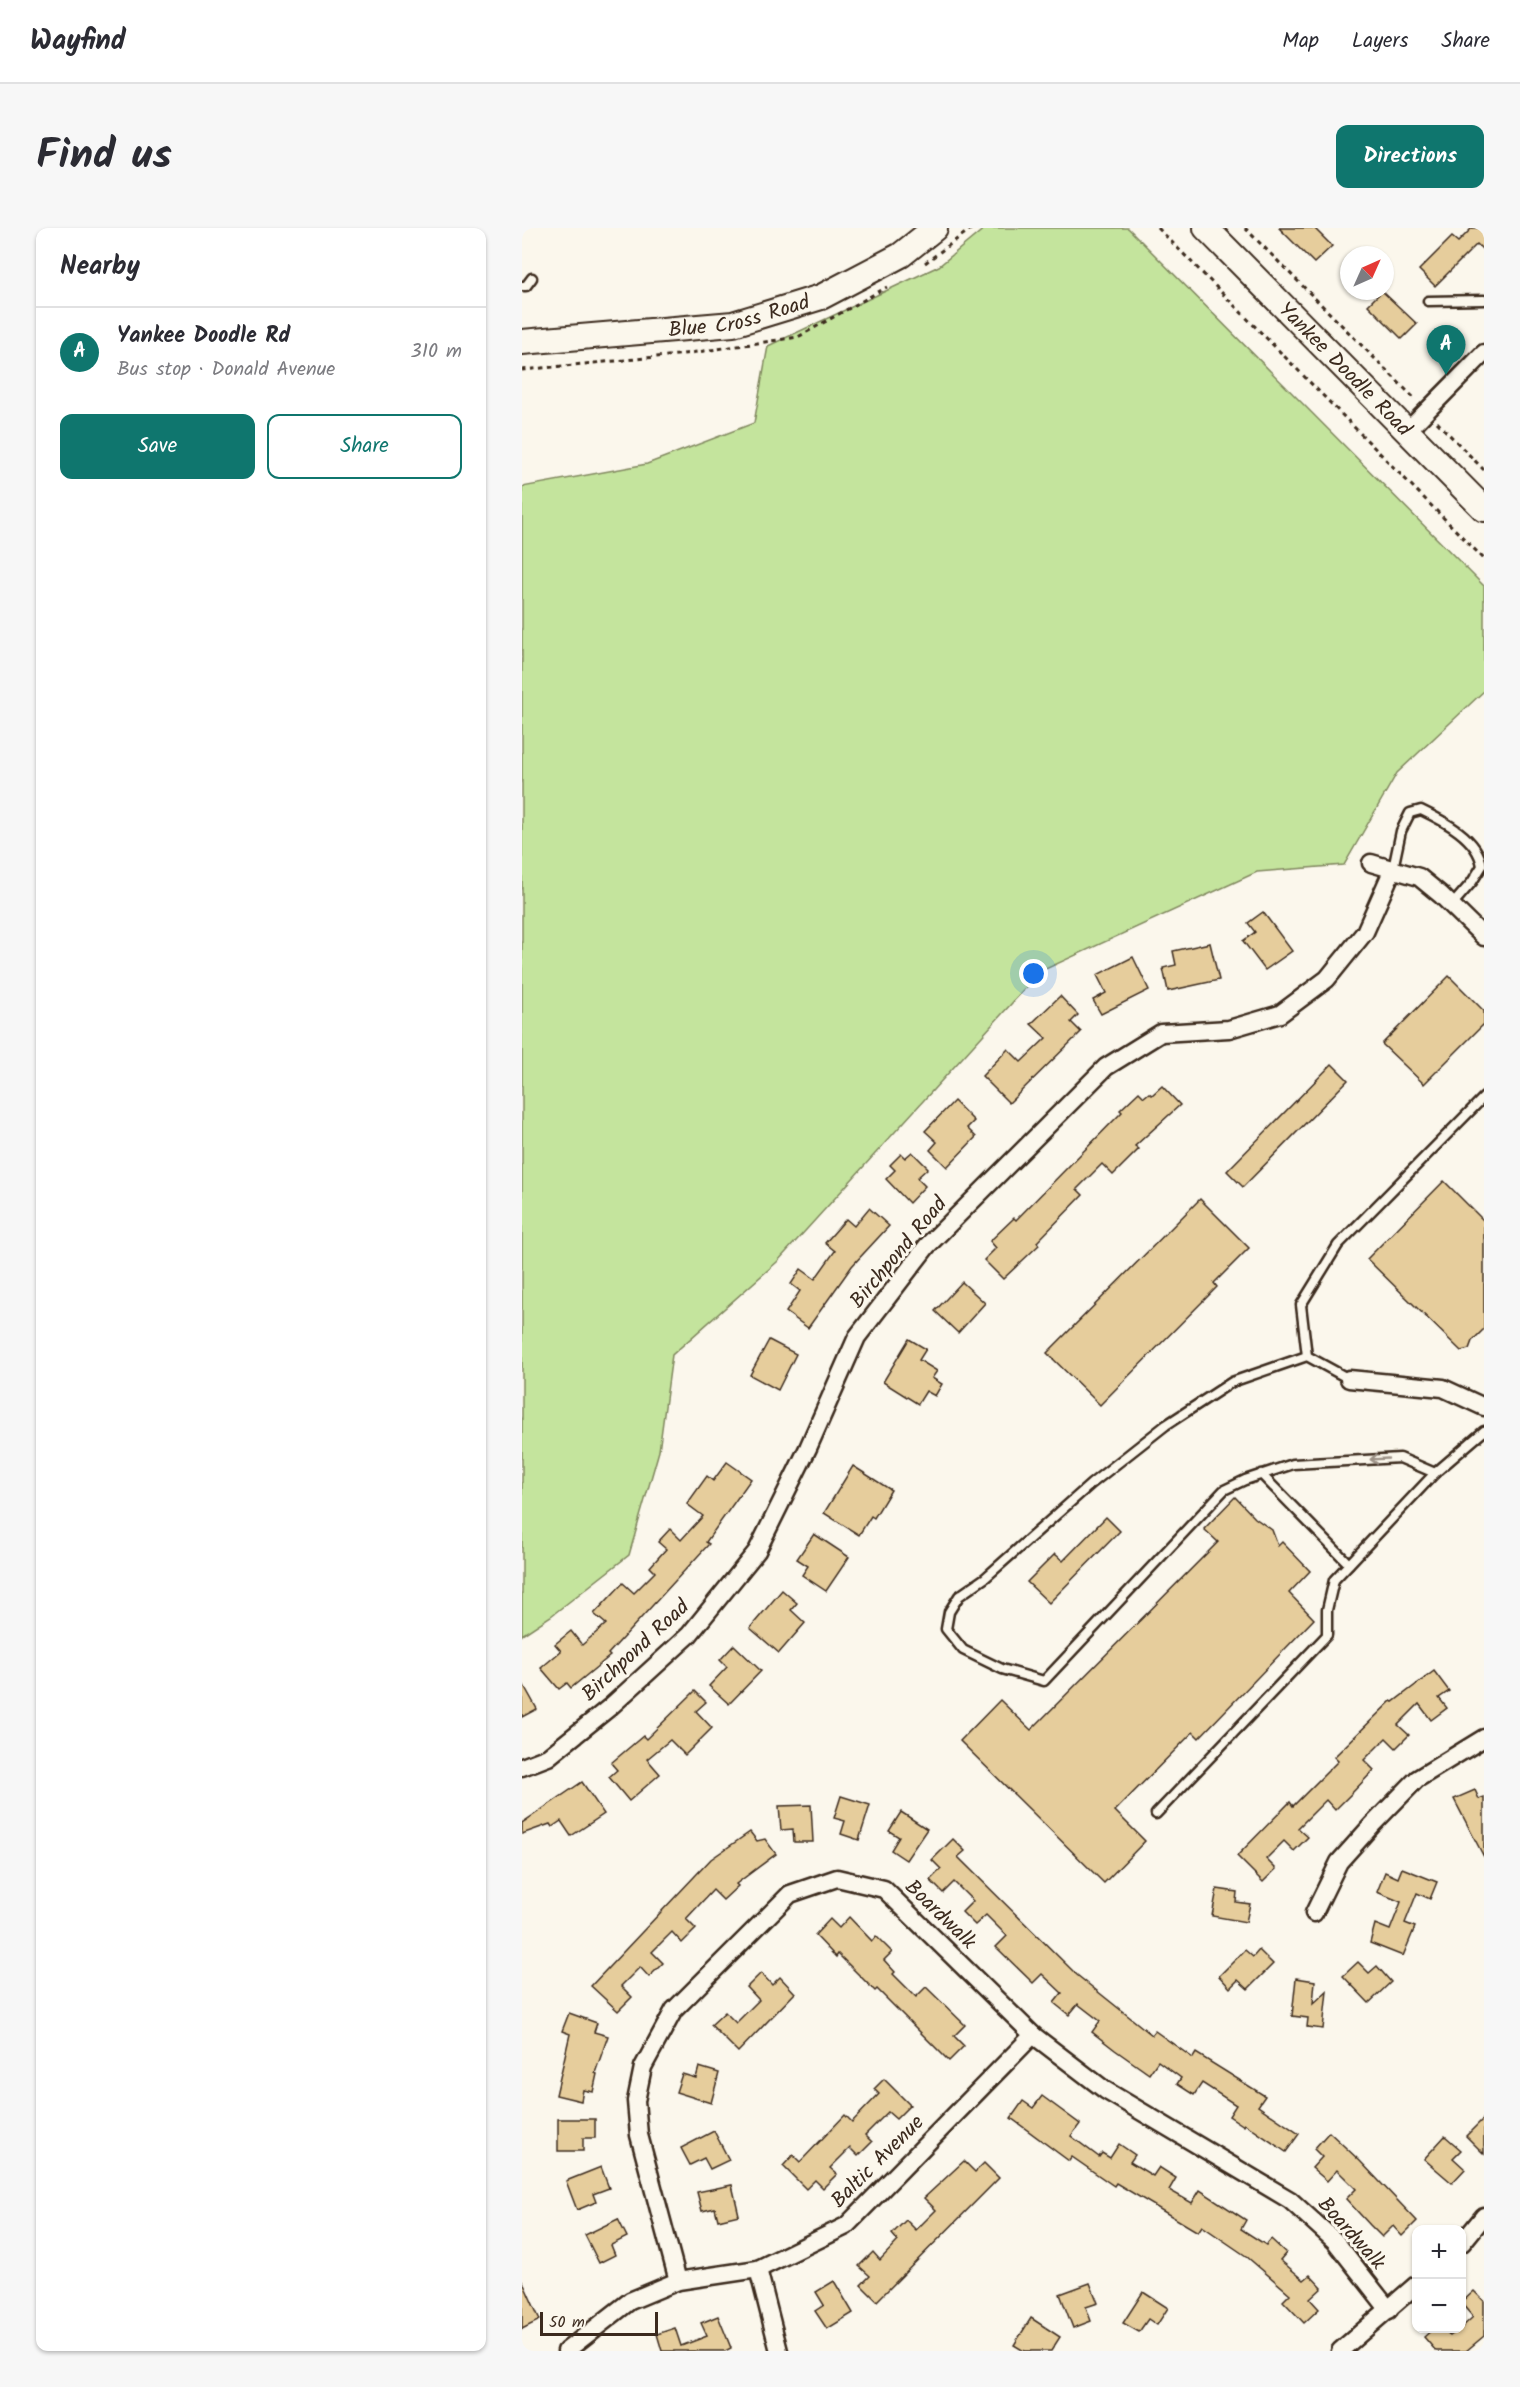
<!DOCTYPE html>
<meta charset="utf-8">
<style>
body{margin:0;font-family:Kalam,sans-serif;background:#f7f7f7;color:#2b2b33}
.controls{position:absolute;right:18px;bottom:18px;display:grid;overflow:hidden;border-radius:12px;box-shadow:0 2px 4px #0004}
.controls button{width:54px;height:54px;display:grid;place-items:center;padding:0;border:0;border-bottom:2px solid #e1e1e2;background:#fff;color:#2b2b33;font:30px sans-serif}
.compass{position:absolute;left:818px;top:18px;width:54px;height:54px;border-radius:50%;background:#fff;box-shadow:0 2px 4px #0004;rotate:45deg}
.scale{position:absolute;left:18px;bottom:15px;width:118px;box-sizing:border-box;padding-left:6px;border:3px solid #3b2a1e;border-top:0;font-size:16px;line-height:21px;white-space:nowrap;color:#3b2a1e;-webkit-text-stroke:4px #fbf7ec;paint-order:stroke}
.you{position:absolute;left:512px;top:746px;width:21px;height:21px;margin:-15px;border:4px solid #fff;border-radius:50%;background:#1a73e8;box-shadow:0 0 0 9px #1a73e833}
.badge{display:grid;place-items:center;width:39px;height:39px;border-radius:50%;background:#0f766e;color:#fff;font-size:20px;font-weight:700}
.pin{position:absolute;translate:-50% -50px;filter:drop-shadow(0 2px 3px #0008)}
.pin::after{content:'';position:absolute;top:32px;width:21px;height:18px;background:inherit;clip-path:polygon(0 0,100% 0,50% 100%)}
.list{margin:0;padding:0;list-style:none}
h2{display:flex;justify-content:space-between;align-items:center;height:78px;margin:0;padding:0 24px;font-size:26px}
h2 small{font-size:20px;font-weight:400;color:#7c7c81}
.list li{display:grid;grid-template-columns:39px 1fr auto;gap:18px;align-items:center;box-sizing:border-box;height:90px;padding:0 24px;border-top:2px solid #e1e1e2}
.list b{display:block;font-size:22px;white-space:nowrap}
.list p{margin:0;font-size:20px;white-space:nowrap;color:#7c7c81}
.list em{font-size:20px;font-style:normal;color:#7c7c81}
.actions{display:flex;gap:12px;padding:18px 24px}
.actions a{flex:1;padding:14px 0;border:2px solid #0f766e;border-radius:12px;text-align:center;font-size:21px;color:#0f766e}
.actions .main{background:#0f766e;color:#fff}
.map{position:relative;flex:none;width:962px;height:2123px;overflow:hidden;border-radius:12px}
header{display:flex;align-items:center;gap:36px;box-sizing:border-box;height:84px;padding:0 30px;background:#fff;border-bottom:2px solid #e1e1e2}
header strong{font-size:28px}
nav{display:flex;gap:33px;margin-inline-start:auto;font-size:21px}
.intro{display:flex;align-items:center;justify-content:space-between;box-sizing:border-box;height:144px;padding:0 36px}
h1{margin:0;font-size:42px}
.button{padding:15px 27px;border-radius:12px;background:#0f766e;color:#fff;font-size:21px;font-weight:700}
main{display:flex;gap:36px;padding:0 36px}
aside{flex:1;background:#fff;border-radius:12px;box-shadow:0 2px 4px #0004}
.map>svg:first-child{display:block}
.green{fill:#c4e49d;stroke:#80875e;stroke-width:1.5}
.building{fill:#e6cd9c;stroke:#3b2a1e;stroke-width:1.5}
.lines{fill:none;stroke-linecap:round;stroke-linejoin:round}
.lane-casing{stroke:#3b2a1e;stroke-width:13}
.street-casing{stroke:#3b2a1e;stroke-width:21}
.secondary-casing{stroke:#3b2a1e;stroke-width:28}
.path{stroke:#3b2a1e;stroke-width:3;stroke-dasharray:4.5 4.5;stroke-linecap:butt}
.lane{stroke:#fbf7ec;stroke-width:8}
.street{stroke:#fbf7ec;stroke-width:16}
.secondary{stroke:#fbf7ec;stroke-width:24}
.oneway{stroke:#9b9085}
.labels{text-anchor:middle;stroke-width:6;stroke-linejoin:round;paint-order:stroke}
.street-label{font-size:21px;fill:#3b2a1e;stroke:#fbf7ec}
</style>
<header>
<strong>Wayfind</strong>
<nav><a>Map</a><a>Layers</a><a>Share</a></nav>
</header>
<div class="intro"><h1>Find us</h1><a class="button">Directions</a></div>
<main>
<aside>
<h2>Nearby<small></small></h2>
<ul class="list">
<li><span class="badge">A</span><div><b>Yankee Doodle Rd</b><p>Bus stop · Donald Avenue</p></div><em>310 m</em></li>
</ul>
<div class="actions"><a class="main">Save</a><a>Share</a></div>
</aside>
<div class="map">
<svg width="962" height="2123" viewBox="0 0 962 2123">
<rect width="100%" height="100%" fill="#fbf7ec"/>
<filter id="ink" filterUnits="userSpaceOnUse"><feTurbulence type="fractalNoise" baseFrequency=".0167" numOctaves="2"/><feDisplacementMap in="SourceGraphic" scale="12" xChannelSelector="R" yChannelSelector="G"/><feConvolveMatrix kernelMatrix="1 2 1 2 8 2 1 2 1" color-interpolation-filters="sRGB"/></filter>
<g filter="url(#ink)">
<path class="green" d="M463,0H606L962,358V463L875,545L822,637L735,644L519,743L255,1034L150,1127L137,1223L107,1327L29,1388L0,1407V259L125,236L232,195L246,118L417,38Z"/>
<g class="building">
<path d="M757,0H792L810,18L792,35Z"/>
<path d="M950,0H962V23L955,16L913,58L897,42L930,9L936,14Z"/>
<path d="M860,63L895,96L880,111L846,77Z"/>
<path d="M741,684L770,723L743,742L721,713L733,704L726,695Z"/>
<path d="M688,715L697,752L646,763L641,740L654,737L651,723Z"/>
<path d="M611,729L627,762L579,786L571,772L584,765L575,747Z"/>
<path d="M927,748L962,783V796L902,856L860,816Z"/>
<path d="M538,768L556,787L549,794L559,804L487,875L460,848L486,821L499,834L524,810L509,796Z"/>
<path d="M810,836L826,852L721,959L705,943Z"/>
<path d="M640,858L658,877L613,918L617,921L591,947L580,936L555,961L561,967L515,1014L517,1017L481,1051L462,1032L474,1020L468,1013L492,990L494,992L600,884L598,882L617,864L622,869L627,865L630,867Z"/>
<path d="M432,873L452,893L445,900L454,909L425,939L408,922L415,914L403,903Z"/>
<path d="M390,924L406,940L395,950L403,958L387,975L364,951L373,942L368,937L379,926L383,930Z"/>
<path d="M922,953L962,993V1101L950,1113L947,1121L939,1123L845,1031Z"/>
<path d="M678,971L727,1020L692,1055L695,1059L578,1177L525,1125Z"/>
<path d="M347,980L367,998L330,1038L286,1100L264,1084L278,1063L269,1056L279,1041L293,1051L313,1023L303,1015L324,991L332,998Z"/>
<path d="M440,1054L463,1075L436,1105L413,1083Z"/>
<path d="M387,1111L404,1121L397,1132L415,1143L410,1150L420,1156L413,1168L404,1163L396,1176L361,1154Z"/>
<path d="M247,1112L274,1126L256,1162L228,1147Z"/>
<path d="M205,1234L229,1251L184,1314L187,1316L86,1426L88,1428L49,1460L45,1455L37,1461L19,1440L39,1423L33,1416L49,1403L60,1417L84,1396L72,1386L101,1355L112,1365L133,1344L128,1339L144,1321L136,1314L148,1301L159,1312L181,1288L165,1276L185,1248L191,1253Z"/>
<path d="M331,1238L369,1262L352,1290L349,1288L337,1307L302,1285Z"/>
<path d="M713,1269L733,1290L750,1302L756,1318L760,1314L788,1343L767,1365L792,1391L677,1510L671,1504L593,1583L623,1613L582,1655L438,1513L478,1472L509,1502L696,1314L682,1301Z"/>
<path d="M584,1289L598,1303L527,1375L505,1354L533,1326L541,1333Z"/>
<path d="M292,1306L327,1329L304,1363L280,1347L286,1338L275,1331Z"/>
<path d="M260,1362L275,1375L269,1382L283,1395L257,1425L228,1400Z"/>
<path d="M212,1417L239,1443L207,1476L187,1458L205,1439L198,1432Z"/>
<path d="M912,1443L927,1463L917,1470L925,1480L909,1492L897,1476L876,1497L887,1507L874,1520L864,1510L842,1532L852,1542L829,1566L813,1582L804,1572L776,1600L786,1609L772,1623L762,1613L744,1631L754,1641L741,1654L715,1628L768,1574L771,1578L816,1533L812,1529L869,1473L871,1474Z"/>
<path d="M0,1454L15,1481L0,1489Z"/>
<path d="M173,1463L184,1474L174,1483L190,1500L163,1527L148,1512L125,1531L138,1546L107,1573L87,1549L95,1542L89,1535L121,1508L124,1511Z"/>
<path d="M60,1554L82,1586L49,1608L39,1593L30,1599L28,1596L0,1606V1595Z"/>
<path d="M953,1562L957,1571L962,1569V1629L932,1571Z"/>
<path d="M319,1568L348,1577L337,1612L319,1606L323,1593L312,1590Z"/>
<path d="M289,1577L291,1614H272L271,1601L259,1602L257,1578Z"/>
<path d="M379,1584L405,1601L384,1632L369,1622L377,1609L367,1603Z"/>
<path d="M228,1604L235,1613L243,1611L254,1626L214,1656L216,1658L201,1672L191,1662L164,1691L174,1701L160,1715L150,1704L130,1724L141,1735L127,1749L118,1739L99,1758L110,1769L96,1783L69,1758L189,1631Z"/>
<path d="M431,1611L443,1623L436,1629L555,1747L630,1807L633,1803L671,1830L674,1825L743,1868L736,1878L777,1906L764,1924L723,1896L722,1898L707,1888L714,1877L680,1855L672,1867L655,1856L659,1850L636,1833L627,1846L593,1822L570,1804L578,1793L556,1776L547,1787L532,1775L540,1765L520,1746L511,1755L474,1719L485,1708L464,1687L453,1697L440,1684L451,1673L432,1654L421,1665L408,1652L419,1641L410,1632Z"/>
<path d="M880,1640L915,1654L908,1671L895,1665L883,1695L893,1699L881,1728L848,1715L853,1696L868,1702L879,1674L855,1664L863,1644L876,1650Z"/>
<path d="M695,1661L715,1664L714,1674L728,1676L724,1694L690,1688Z"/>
<path d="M327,1689L350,1713L354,1708L370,1724L362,1732L373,1744L371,1746L394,1769L404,1759L443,1797L432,1808L442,1818L427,1833L355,1761L353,1763L316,1726L314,1729L293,1707L308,1691L317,1700Z"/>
<path d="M723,1722L731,1729L737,1722L751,1736L726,1761L716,1752L708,1760L697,1748Z"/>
<path d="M836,1734L847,1745L855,1738L869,1754L847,1775L821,1748Z"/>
<path d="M239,1745L250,1757L258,1749L273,1765L216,1824L189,1797L203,1784L214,1795L237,1772L225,1759Z"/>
<path d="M774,1750L793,1753L791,1776L805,1763L801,1801L785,1799L786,1790L770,1788Z"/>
<path d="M47,1785L75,1795L72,1804L86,1808L73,1845L75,1846L71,1864L61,1862L59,1873L34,1867L48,1806L40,1803Z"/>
<path d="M177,1839L197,1845L189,1875L154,1864L160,1846L174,1850Z"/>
<path d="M362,1851L388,1877L374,1891L366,1884L343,1907L350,1914L336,1928L328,1920L308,1940L315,1946L301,1960L293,1952L284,1961L261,1938L271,1927L278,1934L323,1887L330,1894L357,1866L352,1861Z"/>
<path d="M520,1868L558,1896L549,1908L577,1929L580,1925L588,1930L597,1916L613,1927L608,1934L631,1948L637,1939L654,1950L647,1962L670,1975L678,1962L724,1992L719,2001L744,2017L749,2011L764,2025L758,2032L782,2052L788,2047L800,2060L788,2071L797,2081L782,2095L761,2073L768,2066L724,2028L680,1998L676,2004L594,1955L592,1958L550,1929L547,1933L489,1890L501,1873L511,1880Z"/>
<path d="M962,1890V1926L944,1908Z"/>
<path d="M36,1891H73V1910H61V1923H36Z"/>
<path d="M192,1903L207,1932L188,1941L182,1930L168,1937L159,1920Z"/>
<path d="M807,1904L838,1933L895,1993L880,2008L871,1998L860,2009L848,1997L824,1971L834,1961L815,1942L805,1953L790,1940L800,1929L792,1921Z"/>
<path d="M923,1908L939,1922L931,1930L943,1941L930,1955L902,1931Z"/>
<path d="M442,1933L453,1944L462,1935L477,1950L355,2073L339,2057L348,2048L337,2038L351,2024L358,2032L376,2013L370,2006L384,1992L394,2002L414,1982L402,1970Z"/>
<path d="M79,1939L87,1960L71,1966L74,1974L55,1982L44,1953Z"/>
<path d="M210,1957L217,1987L196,1992L193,1980L180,1983L175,1964Z"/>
<path d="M96,1991L105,2009L89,2017L93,2027L77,2035L63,2007Z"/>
<path d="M0,2052L18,2092L0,2101Z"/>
<path d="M312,2053L331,2085L305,2101L293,2083L302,2077L294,2064Z"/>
<path d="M568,2055L576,2075L564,2079L569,2093L551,2100L538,2066Z"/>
<path d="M952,2063L962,2073V2108L944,2123H914L902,2109L912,2100H922L928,2108L939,2100L951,2089L939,2075Z"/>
<path d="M621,2064L646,2080L635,2097L626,2091L617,2104L601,2095Z"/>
<path d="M196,2088L209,2120L203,2123H140L135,2106L153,2100L159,2118L185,2108L179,2095Z"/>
<path d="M509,2090L538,2109L529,2123H502L492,2117Z"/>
</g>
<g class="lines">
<g class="lane-casing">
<g id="lane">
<path d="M0,58H4L10,50"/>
<path d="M906,73L962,72"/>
<path d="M871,641L879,603L888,585L899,582C922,593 956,610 960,638L950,654L930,677"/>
<path d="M785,1128L779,1077L816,1017L962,869"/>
<path d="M827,1151L785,1128L710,1154L644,1197L569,1256L463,1350L437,1368L427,1384L424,1401L441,1422L480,1441L522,1453L702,1262L723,1252L771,1236L878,1230L913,1245"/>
<path d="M739,1246L827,1336"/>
<path d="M634,1586L805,1407V1382L812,1352L913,1245L962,1203"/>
</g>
</g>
<g class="street-casing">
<g id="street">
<path d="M885,203L962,125"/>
<path d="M849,635L897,649L919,667L962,709"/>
<path d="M827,1151L921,1160L962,1179"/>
<path d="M0,1539L26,1529L88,1479L167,1407L235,1323L286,1220L335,1109L405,1018L584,839L639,805L707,801L758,786L805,751L843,704L871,641"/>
<path d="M792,1685L817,1634L851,1596L895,1551L962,1510"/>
<path d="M940,2015L962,1988"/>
<path d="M236,2041L257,2123"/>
<path d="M156,2053L117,1907L114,1873L121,1839L152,1782L268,1666L315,1650L362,1661L511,1807L583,1862L768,1972L813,2013L867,2082"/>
<path d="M44,2123L108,2073L156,2053L236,2041L324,1998L511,1807"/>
<path d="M818,2123L894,2057"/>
</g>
</g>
<g class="secondary-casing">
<g id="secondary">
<path id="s1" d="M684,0L962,281"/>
<path id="s2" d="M0,114L211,96L299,69L379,27L413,0"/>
</g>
</g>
<g class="path">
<path d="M636,0L962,331"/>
<path d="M723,0L894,172"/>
<path d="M403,35L450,0"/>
<path d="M0,142L155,127L276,109L365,59"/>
<path d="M915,194L962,242"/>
</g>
<use href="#lane" class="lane"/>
<use href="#street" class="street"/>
<use href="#secondary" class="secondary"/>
</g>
<defs><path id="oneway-shaft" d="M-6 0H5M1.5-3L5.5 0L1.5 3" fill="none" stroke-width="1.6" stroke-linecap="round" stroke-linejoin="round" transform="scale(1.5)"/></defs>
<use class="oneway" href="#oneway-shaft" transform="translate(857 1231) rotate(177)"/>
</g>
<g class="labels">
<g class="street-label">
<text dy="7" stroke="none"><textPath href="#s2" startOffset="219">Blue Cross Road</textPath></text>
<text dy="7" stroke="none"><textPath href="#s1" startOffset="198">Yankee Doodle Road</textPath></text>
<text transform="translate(376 1024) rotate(-50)" y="7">Birchpond Road</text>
<text transform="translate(113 1422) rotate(-43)" y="7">Birchpond Road</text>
<text transform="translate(419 1686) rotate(44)" y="7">Boardwalk</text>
<text transform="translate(355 1933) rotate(-45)" y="7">Baltic Avenue</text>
<text transform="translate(830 2005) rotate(48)" y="7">Boardwalk</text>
</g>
</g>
</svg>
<div class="controls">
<button>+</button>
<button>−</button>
</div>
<svg class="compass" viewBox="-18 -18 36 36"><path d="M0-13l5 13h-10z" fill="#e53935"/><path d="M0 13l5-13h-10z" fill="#7c7c81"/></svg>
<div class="scale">50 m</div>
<div class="you"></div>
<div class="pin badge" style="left:924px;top:147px">A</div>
</div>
</main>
